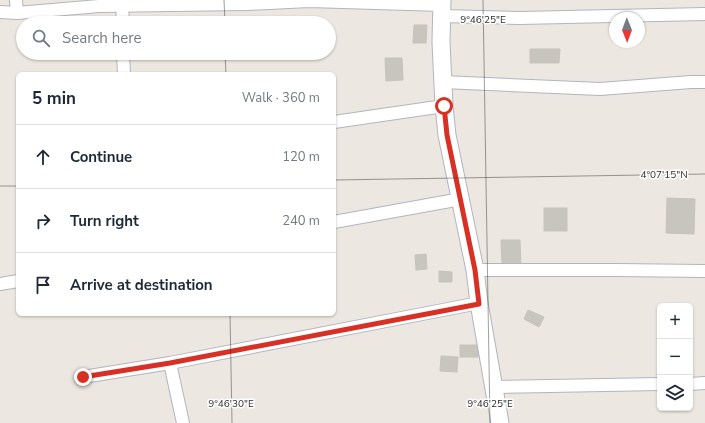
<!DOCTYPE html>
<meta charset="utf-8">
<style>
body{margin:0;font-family:"Nunito Sans",sans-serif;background:#f6f6f7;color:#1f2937}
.controls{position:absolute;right:12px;bottom:12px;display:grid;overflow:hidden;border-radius:6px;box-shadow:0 1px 3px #0004}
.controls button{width:36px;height:36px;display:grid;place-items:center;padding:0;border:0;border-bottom:1px solid #e0e1e3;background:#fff;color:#1f2937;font:20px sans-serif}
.compass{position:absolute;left:609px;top:12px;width:36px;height:36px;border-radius:50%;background:#fff;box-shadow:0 1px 3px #0004;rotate:179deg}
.stop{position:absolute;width:12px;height:12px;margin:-9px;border:3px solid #d93025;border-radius:50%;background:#fff}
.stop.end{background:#d93025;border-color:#fff;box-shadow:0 1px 4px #0008}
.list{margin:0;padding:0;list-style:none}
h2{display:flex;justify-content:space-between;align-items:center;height:52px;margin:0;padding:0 16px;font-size:17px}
h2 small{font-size:13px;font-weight:400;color:#747a83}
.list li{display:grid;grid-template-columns:26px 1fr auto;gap:12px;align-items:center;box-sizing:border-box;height:64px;padding:0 16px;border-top:1px solid #e0e1e3}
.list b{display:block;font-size:15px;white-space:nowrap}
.list em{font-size:13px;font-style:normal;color:#747a83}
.icon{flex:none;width:22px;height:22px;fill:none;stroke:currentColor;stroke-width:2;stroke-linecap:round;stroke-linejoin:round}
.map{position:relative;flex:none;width:705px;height:423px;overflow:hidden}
.search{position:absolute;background:#fff;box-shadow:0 1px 3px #0004;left:16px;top:16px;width:320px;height:44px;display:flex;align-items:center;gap:10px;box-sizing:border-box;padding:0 14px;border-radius:22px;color:#747a83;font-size:15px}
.panel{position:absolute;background:#fff;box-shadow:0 1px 3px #0004;left:16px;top:72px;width:320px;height:244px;border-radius:6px}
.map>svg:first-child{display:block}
.building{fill:#c8c5be;stroke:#c7c3ba}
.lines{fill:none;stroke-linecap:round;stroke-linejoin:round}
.minor-casing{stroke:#b3b5be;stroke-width:14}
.secondary-casing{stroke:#b3b5be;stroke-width:19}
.minor{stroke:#fff;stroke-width:12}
.secondary{stroke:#fff;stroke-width:17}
.route{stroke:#d93025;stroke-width:5}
.ticks{fill:none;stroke:#2c2c2c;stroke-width:1;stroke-opacity:0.45}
.ticks-label{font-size:10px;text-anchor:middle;fill:#2c2c2c;stroke:#fff;stroke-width:3;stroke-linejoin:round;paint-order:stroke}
</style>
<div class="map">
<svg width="705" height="423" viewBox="0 0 705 423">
<rect width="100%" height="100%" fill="#ece7e0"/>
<g class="building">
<path d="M414,25H427L426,43H413Z"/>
<path d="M530,49H560L559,63H530Z"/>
<path d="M385,58H402L403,80L386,81Z"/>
<path d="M667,198L695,199L694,234L666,233Z"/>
<rect x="544" y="208" width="23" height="23"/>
<path d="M501,240H520L521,265L502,266Z"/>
<path d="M426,254L427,269L416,270L415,255Z"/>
<path d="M439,271L452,272V282H439Z"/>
<path d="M528,310L544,317L539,327L524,319Z"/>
<rect x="460" y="345" width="18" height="12"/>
<path d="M441,356L458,357L457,372L440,371Z"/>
</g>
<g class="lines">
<g class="minor-casing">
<g id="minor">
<path d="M16,0L17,13"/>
<path d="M122,6L123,23"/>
<path d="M0,12L17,13L99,6L248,4L309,1L442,5"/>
<path d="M442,16L520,18L705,14"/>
<path d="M123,53L124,74"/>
<path d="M443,82L600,89L691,82H705"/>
<path d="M334,122L444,106"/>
<path d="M334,222L461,199"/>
<path d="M475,270H617L705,271"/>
<path d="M0,284L18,281"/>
<path d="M170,363L183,423"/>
<path d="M83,377L170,363L479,303"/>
<path d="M690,384L705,383"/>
<path d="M494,387L660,384"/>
</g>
</g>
<g class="secondary-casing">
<path id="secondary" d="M442,0L441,42L444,106L447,135L475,270L479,303L500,423"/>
</g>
<use href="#minor" class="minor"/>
<use href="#secondary" class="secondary"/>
</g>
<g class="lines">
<path class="route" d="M83,377L170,363L479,304L475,270L447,135L444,106"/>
</g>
<path class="ticks" d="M224,0L225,23M483,0L490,423M225,53L226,74M334,180L705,174M0,186H18M230,314L232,423"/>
<g class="ticks-label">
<text x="483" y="23">9°46'25"E</text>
<text x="664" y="178">4°07'15"N</text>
<text x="231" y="407">9°46'30"E</text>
<text x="490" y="407">9°46'25"E</text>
</g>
</svg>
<div class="controls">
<button>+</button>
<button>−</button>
<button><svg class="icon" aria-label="layers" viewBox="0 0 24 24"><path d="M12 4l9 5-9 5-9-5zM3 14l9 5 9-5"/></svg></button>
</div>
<svg class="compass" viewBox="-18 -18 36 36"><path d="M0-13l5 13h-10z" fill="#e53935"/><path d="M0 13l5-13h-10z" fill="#747a83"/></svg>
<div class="stop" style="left:444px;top:106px"></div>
<div class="stop end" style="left:83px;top:377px"></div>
<div class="search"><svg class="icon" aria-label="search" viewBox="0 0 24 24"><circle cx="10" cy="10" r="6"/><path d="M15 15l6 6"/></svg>Search here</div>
<section class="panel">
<h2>5 min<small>Walk · 360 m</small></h2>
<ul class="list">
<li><svg class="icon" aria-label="ahead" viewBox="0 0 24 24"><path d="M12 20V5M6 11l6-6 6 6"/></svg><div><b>Continue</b></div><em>120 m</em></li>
<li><svg class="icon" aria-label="right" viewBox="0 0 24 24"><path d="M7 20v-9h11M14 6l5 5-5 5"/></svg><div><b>Turn right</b></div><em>240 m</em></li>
<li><svg class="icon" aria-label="arrive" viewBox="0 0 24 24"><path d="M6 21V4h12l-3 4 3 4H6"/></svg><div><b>Arrive at destination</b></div></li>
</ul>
</section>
</div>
